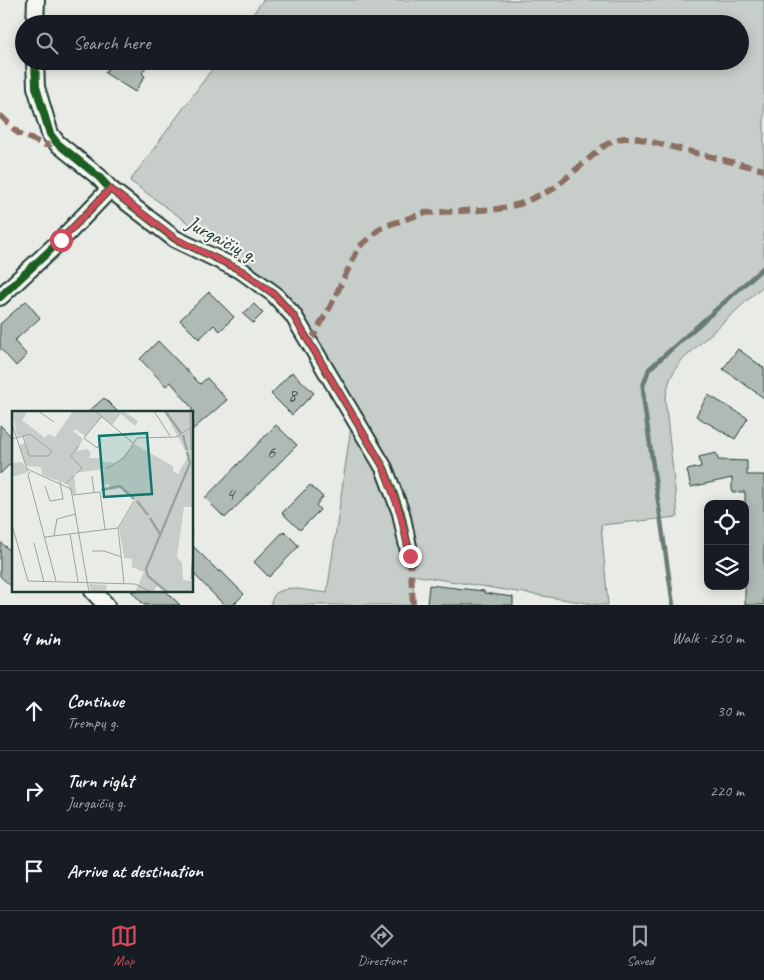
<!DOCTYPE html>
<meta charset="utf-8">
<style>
body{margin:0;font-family:Caveat,sans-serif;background:#20242c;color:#f1f3f6}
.controls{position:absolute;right:15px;bottom:15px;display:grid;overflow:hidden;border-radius:10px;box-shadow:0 2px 12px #0003}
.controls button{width:45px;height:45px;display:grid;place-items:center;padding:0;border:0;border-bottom:1px solid #363941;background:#171b24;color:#f1f3f6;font:25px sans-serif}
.stop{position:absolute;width:15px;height:15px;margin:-11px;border:4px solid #d1495b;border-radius:50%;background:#fff}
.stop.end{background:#d1495b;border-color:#fff;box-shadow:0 1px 5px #0008}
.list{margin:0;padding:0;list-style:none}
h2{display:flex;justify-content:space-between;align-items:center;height:65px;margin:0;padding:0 20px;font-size:21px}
h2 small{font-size:16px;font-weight:400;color:#9ea1a6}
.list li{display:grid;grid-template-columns:32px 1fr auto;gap:15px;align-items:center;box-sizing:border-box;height:80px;padding:0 20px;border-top:1px solid #363941}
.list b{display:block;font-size:19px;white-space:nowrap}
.list p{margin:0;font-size:16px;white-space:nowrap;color:#9ea1a6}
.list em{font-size:16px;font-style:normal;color:#9ea1a6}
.icon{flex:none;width:28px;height:28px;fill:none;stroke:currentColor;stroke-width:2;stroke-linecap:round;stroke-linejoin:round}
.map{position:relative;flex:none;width:764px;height:605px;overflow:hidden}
.search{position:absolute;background:#171b24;box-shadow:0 2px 12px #0003;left:15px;right:15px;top:15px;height:55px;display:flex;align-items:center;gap:12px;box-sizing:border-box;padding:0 18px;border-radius:28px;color:#9ea1a6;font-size:19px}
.sheet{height:305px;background:#171b24}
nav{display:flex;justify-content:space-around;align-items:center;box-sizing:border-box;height:70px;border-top:1px solid #363941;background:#171b24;font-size:14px;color:#9ea1a6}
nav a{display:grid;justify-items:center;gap:2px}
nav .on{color:#d1495b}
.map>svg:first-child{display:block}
.green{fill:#c7cec9;stroke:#73867e}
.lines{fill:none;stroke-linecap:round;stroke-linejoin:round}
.stream{stroke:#687c75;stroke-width:4.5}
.building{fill:#b0bab5;stroke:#1f3d34}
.minor-casing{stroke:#1f3d34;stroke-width:20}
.minor{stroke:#f6f6f2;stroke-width:16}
.quiet{stroke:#8d6e63;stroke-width:6;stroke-dasharray:12 6;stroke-linecap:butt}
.cycleway-casing{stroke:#f6f6f2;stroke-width:11}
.cycleway{stroke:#1b5e20;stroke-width:8}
.route{stroke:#d1495b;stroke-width:6}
.labels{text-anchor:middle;stroke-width:4;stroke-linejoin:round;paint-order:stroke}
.number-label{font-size:19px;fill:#435c54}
.street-label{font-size:21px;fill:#1f3d34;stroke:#f6f6f2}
.inset-river{fill:none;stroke:#99a6a0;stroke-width:2.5}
.inset-road{fill:none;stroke:#98a59f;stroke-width:1}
.view{fill:#0f766e;fill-opacity:0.15;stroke:#0f766e;stroke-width:2.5}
.inset-edge{fill:none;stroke:#1f3d34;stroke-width:2.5}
</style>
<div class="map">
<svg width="764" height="605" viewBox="0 0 764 605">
<rect width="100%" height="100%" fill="#e9ebe7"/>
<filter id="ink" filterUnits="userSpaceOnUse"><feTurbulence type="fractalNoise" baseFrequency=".02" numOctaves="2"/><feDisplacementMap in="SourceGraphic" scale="10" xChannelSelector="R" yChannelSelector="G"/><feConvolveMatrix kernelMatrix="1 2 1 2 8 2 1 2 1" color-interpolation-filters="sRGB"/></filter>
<g filter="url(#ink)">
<path class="green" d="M263,0H764V285L679,363L670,379L665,399L678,517L601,525L608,605H599L412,575L415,605H270L275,593L290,588L327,593L354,406L305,316L277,287L130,181L218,61H740V24H246Z"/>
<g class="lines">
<path class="stream" d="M673,605L644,403L643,386L649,369L764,267"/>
</g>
<g class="building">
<path d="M113,61H150L142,73L145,76L135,92L105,73Z"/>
<path d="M209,292L234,317L220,331L214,325L199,339L180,320Z"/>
<path d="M26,301L40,318L14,341L27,355L16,366L0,348V324Z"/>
<path d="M254,304L263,313L253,323L243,314Z"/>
<path d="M158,341L200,384L207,378L227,400L192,430V408L171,382L166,386L140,359Z"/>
<path d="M738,349L764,368V398L723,369Z"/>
<path d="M292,372L314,393L292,415L271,394Z"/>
<path d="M708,395L748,418L735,439L696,416Z"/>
<path d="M104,398L118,412H88Z"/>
<path d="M0,425L14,439V460L0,474Z"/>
<path d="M276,425L297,445L225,518L205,498Z"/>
<path d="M716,453L718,460L747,461V475H764V605H745V492H732V478L691,487L687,470L701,467L699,457Z"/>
<path d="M310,485L323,497L316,505L320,510L300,530L282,513Z"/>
<path d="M284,531L299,546L269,577L254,562Z"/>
<path d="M0,542L14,554V589L0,576Z"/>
<path d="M192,545L219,572L220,570L244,594L233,605H224L192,572Z"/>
<path d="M429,585L484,591V593L513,597V605H427Z"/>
<path d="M131,591H166L180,605H144Z"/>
</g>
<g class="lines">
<g class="minor-casing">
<g id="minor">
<path d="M35,24L36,0"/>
<path d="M35,61L36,87L50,134L57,143L99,177L110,189L175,239L242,271L274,294L293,315L384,468L401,513L410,556"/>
<path d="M0,297L61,240L110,189"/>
<path d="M93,591L106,605"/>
</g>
</g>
<use href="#minor" class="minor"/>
<g class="quiet">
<path d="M0,115L18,133L45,145L57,143"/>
<path d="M310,342L330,307L359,247L382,227L424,213L498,209L520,204L553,189L604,146L614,140L624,138H636L764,170"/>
<path d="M410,556L413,605"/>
</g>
<g class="cycleway-casing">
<g id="cycleway">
<path d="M35,61L36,87L50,134L57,143L99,177L110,189L175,239L242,271L274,294L293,315L384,468L401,513L410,556"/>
<path d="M0,297L61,240L110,189"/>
</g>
</g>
<use href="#cycleway" class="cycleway"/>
</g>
</g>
<g class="lines" filter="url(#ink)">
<path class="route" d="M61,240L110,189L176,239L242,271L274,294L293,315L384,468L400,513L410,556"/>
</g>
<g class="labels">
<g class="number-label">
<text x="292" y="401">8</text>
<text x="271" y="458">6</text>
<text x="230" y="500">4</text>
</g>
<g class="street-label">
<text transform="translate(222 239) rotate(28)" y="7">Jurgaičių g.</text>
</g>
</g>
<g transform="translate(12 411)">
<rect width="181" height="181" fill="#e9ebe7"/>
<path d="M0,0L15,1L10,9L33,27L36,23L43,26L61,0H111L126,10L123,15L109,3L100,14L90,6L73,25L63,18L61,20L71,28L65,40L75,38L79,42L77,47H88L90,51L105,52L122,33L161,55V60L166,63L175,47L174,41L152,0H181V96H172L165,146L170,152L171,169L181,170V181H153L145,175L141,181H123L132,161L120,156V148L112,147L107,117L123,90L109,77L98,79L97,73H91L92,58L62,62L64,83L61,84L55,73L30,64L29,56L14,55L7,34L14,32L12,24L5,25ZM10,51L17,61L0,66V52ZM77,173L95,174V178L91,181H79Z" fill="#c7cec9"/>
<path class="inset-river" d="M153,0L169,22M171,24L175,39M89,79L108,75L122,88M125,90L136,104M138,107L148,123M155,181L136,165L134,158L178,52L175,41"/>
<path class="inset-road" d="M26,0L42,11M83,0L121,32M142,0L158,25M178,0L179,39M0,13L15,58L59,78L77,181M0,28L18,23L40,40L36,45H17L11,25M89,32L85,37L72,27L90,5M94,58L112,47L125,27L164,26L178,17M18,61L16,64L44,170M80,65L82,81M53,73L70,57L59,45L66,35M33,75L38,90L51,88L48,71M61,84L88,81L93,118M0,114L16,170L123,173L139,181M106,117L112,172M106,117L122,90M58,123L66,171M42,125L45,108L64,103M33,126L106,117M22,132L32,171M80,140H92L110,146M179,168L182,120"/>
<path class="view" d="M135,22L140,83L92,86L87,25Z"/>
<rect width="181" height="181" class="inset-edge"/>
</g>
</svg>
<div class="controls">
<button><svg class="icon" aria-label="locate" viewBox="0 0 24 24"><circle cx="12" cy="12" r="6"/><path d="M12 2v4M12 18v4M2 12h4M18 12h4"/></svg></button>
<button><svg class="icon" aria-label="layers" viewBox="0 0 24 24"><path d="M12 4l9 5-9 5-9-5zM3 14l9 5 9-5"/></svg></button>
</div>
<div class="stop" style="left:61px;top:240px"></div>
<div class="stop end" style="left:410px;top:556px"></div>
<div class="search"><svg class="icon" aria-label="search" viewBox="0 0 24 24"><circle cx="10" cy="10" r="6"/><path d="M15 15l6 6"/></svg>Search here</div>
</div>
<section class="sheet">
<h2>4 min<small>Walk · 250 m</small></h2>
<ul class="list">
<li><svg class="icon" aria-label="ahead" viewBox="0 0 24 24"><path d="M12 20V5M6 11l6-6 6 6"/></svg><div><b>Continue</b><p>Trempų g.</p></div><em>30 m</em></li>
<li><svg class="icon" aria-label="right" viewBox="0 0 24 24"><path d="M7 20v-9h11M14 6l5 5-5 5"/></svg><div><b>Turn right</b><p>Jurgaičių g.</p></div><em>220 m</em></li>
<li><svg class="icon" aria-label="arrive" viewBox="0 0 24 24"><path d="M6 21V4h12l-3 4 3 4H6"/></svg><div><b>Arrive at destination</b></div></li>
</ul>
</section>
<nav>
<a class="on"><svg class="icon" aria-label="map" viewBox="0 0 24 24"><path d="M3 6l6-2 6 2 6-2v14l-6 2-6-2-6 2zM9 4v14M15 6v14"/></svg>Map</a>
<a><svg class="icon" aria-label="directions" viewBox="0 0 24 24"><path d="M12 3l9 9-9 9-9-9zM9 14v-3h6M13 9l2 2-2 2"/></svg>Directions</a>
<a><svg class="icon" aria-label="saved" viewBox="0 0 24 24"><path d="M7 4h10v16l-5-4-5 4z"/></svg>Saved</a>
</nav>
